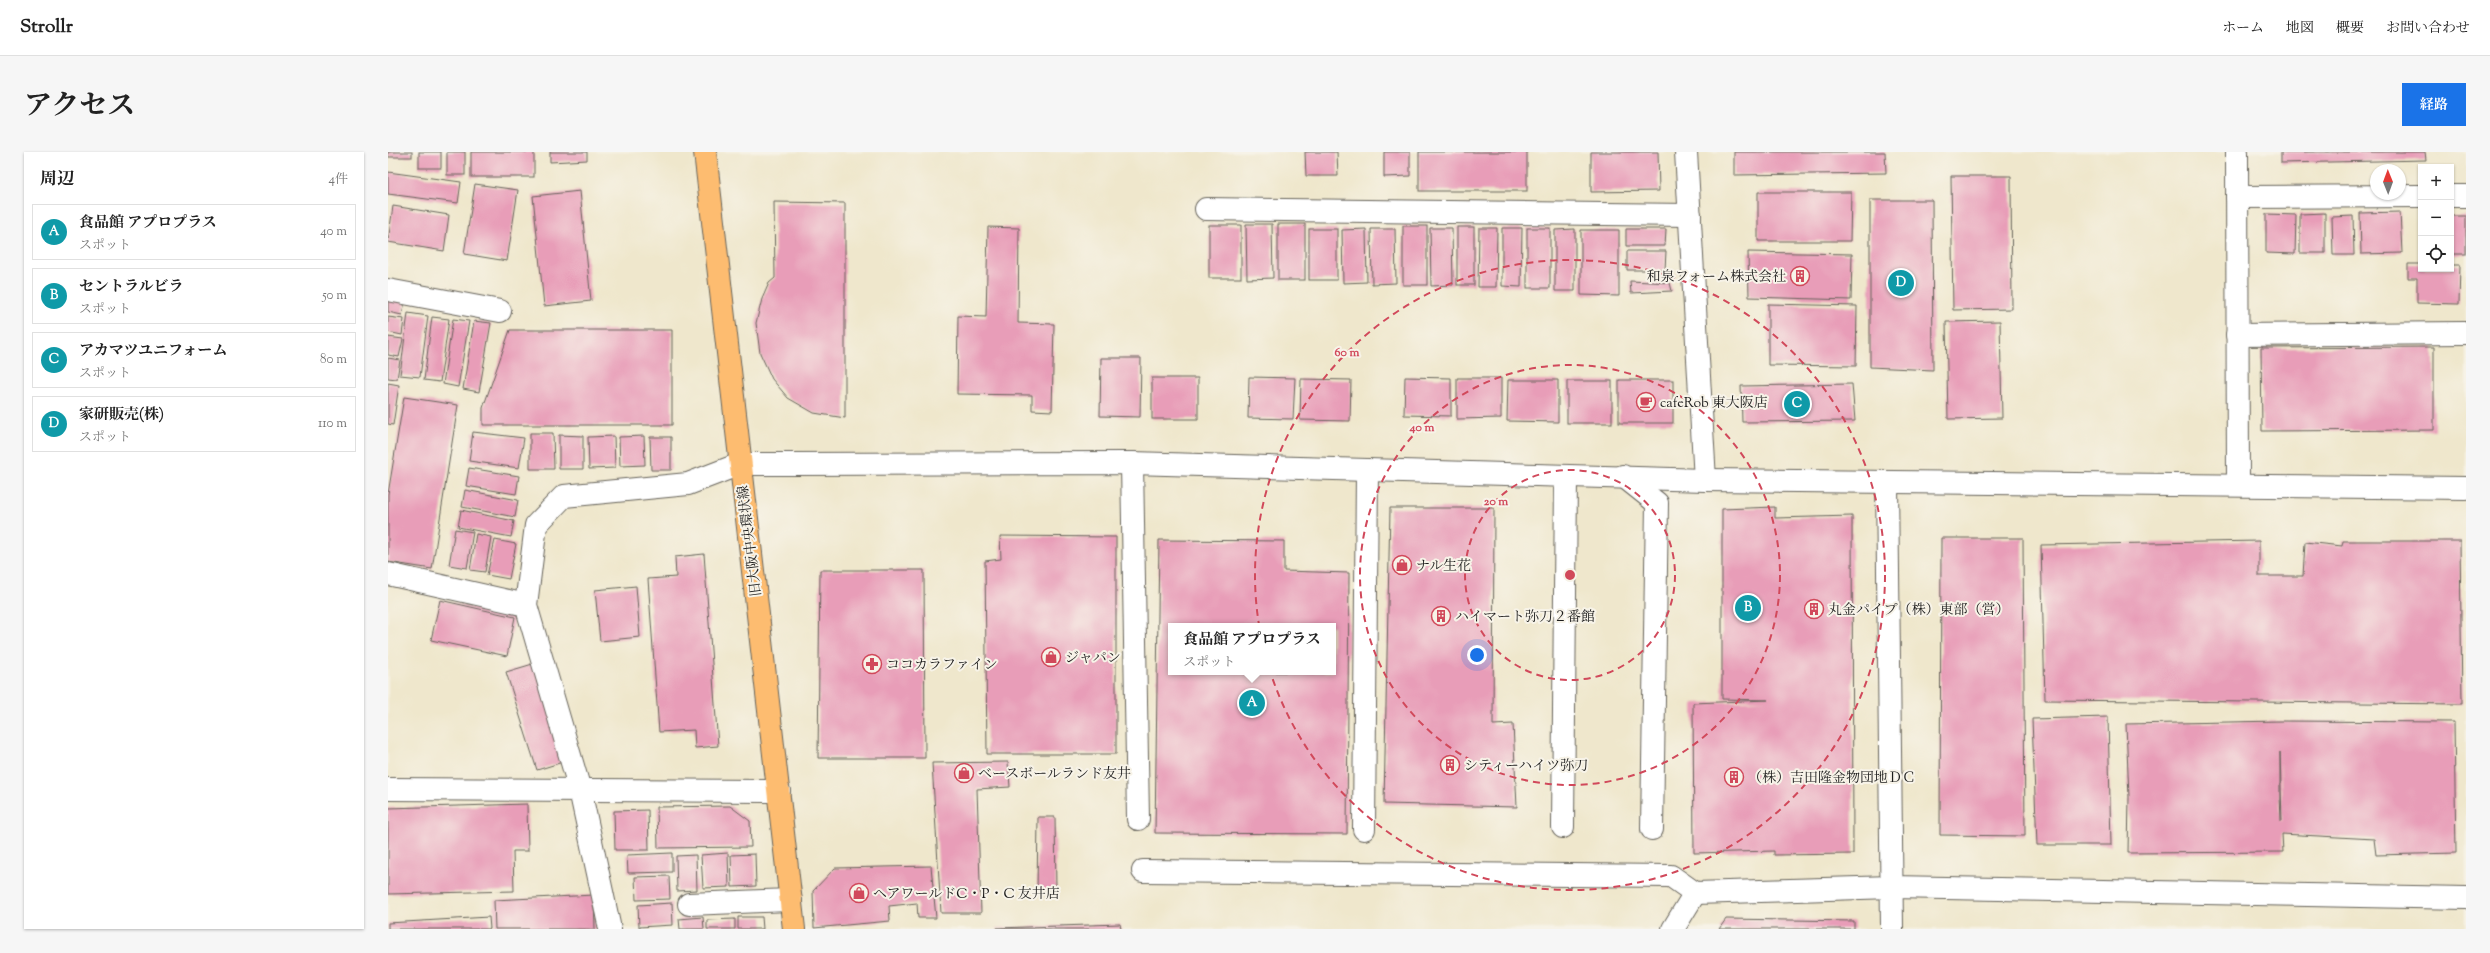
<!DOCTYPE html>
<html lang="ja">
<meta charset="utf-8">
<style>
body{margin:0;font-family:"Sorts Mill Goudy","Noto Serif JP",serif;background:#f6f6f6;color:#222}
.controls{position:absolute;right:12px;top:12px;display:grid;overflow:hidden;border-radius:0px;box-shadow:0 1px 3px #0004}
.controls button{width:36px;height:36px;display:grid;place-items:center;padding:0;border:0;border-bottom:1px solid #e0e0e0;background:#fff;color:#222;font:20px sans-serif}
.compass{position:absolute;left:1982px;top:12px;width:36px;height:36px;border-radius:50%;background:#fff;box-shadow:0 1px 3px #0004;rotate:359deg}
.you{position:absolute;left:1089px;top:503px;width:14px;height:14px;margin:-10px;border:3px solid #fff;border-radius:50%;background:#1a73e8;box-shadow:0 0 0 6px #1a73e833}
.badge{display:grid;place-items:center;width:26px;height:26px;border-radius:50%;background:#1a73e8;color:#fff;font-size:13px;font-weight:700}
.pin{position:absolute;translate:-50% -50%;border:2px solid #fff;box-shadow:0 1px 4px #0006}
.popup{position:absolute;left:780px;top:471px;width:168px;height:52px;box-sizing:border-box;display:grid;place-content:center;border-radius:0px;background:#fff;filter:drop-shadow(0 1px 3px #0005);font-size:13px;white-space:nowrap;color:#767676}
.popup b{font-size:15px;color:#222}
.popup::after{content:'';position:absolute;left:50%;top:100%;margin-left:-8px;border:8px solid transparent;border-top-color:#fff}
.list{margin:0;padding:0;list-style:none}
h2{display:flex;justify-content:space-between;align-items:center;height:52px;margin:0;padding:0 16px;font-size:17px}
h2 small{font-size:13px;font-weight:400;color:#767676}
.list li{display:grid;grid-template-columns:26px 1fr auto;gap:12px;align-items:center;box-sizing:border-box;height:56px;margin:0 8px 8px;padding:0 8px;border:1px solid #e0e0e0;border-radius:0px}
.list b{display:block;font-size:15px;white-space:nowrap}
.list p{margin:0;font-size:13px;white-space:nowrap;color:#767676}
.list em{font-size:13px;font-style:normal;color:#767676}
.icon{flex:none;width:22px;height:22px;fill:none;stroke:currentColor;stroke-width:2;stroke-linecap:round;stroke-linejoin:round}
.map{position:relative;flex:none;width:2078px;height:777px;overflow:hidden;border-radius:0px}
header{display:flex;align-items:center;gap:24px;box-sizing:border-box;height:56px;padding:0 20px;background:#fff;border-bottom:1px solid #e0e0e0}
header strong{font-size:19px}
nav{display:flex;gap:22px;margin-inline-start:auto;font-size:14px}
.intro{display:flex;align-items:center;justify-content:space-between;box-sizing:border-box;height:96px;padding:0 24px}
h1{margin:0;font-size:28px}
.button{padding:10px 18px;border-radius:0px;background:#1a73e8;color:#fff;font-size:14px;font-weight:700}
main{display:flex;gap:24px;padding:0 24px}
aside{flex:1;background:#fff;border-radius:0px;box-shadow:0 1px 3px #0004}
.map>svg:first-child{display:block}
.building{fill:#e89db8;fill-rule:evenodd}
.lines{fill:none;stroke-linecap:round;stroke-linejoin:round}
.minor-casing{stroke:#66635a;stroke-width:24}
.major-casing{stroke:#66635a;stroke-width:24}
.minor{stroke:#fff;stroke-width:22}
.major{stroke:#fdbc6f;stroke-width:22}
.ring{fill:none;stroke:#d1495b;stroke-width:2;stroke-dasharray:7 5}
.labels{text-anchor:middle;stroke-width:4;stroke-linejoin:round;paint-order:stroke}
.poi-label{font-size:14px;fill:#1c1c1c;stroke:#f7f3e8;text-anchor:start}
.street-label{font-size:14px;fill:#1c1c1c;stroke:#f7f3e8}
.centre{fill:#d1495b;stroke:#f7f3e8;stroke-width:2}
.ring-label{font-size:12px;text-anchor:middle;font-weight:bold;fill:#d1495b;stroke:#f7f3e8;stroke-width:4;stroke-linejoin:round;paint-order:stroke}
</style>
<header>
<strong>Strollr</strong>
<nav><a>ホーム</a><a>地図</a><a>概要</a><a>お問い合わせ</a></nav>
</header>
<div class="intro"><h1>アクセス</h1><a class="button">経路</a></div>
<main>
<aside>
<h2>周辺<small>4件</small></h2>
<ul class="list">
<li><span class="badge" style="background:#0f9aa8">A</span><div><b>食品館 アプロプラス</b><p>スポット</p></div><em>40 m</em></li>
<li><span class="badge" style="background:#0f9aa8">B</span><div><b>セントラルビラ</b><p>スポット</p></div><em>50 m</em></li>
<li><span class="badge" style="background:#0f9aa8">C</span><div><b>アカマツユニフォーム</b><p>スポット</p></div><em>80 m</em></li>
<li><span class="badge" style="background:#0f9aa8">D</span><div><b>家研販売(株)</b><p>スポット</p></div><em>110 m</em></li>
</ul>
</aside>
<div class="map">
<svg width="2078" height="777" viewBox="0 0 2078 777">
<rect width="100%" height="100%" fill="#f7f3e8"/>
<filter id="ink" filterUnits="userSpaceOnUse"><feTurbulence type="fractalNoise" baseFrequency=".025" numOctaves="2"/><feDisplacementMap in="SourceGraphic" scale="8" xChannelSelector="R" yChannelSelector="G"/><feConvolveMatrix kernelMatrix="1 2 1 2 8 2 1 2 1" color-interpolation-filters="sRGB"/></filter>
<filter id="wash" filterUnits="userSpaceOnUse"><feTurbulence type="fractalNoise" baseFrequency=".012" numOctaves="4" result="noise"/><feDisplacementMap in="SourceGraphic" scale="16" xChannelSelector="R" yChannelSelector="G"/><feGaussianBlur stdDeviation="0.9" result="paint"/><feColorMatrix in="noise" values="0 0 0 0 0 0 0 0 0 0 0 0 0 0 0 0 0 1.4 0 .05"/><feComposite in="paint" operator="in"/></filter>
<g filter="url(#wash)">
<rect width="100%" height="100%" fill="#efe7cc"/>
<g id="blocks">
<g class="building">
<rect x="0" y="0" width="24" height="5"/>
<rect x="31" y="0" width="22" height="16"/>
<rect x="59" y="0" width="18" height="23"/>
<rect x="83" y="0" width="63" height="25"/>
<path d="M162,0H199V8L162,10Z"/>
<path d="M917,0H949L950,24H918Z"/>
<path d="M996,0H1022V24L996,25Z"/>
<rect x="1031" y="0" width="108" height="39"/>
<path d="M1203,0H1270L1271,39L1203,40Z"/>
<path d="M1346,0H1497L1498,21L1346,23Z"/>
<path d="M1893,0H2037L2038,8L1893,11Z"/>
<path d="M0,20L73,30L70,51L0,42Z"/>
<path d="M1563,24H1623L1624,157L1565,158Z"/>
<path d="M87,32L130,38L119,109L76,102Z"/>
<path d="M192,39L203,149L156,154L145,44Z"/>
<path d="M1370,40H1463L1462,89H1370Z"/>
<path d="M1482,48H1544L1545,218L1482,215Z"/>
<path d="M386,50L457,51V266L426,261L400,246L384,227L372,201L368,171L374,147L381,131L387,126Z"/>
<path d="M5,54L61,63L56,99L0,90Z"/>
<path d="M2012,60L2014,101L1973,102L1972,61Z"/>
<path d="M1937,61V101H1912V62Z"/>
<path d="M1878,62L1908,63L1907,102L1878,101Z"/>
<path d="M1965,64L1966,103H1945L1944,65Z"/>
<rect x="2063" y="64" width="15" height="38"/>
<path d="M858,72H884L885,126L859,127Z"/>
<rect x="890" y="72" width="27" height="56"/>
<rect x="821" y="73" width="32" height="53"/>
<rect x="1015" y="74" width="24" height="59"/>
<path d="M600,75L631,76L630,171L666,172L664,259L644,258V243L569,242L570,164L598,165Z"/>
<rect x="1069" y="75" width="17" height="58"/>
<path d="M1042,76H1064L1065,133L1043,134Z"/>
<path d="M1091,76H1109L1108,135H1090Z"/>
<path d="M1114,76H1134L1133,135L1114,134Z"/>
<rect x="1139" y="76" width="23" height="60"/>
<rect x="921" y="77" width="28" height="51"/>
<path d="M978,77L979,130L955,131L954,78Z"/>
<path d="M983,77H1007L1008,131L984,132Z"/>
<path d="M1187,77V139H1167V78Z"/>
<path d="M1238,77H1278L1277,94H1238Z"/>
<path d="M1193,78H1231V144L1193,143Z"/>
<path d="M1239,99H1278L1277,118H1239Z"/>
<path d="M1360,100L1464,102L1463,148L1361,145Z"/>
<path d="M2020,112H2033V117H2063V113H2072L2071,152L2029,151V126H2020Z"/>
<path d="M1242,129L1282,131L1284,139L1243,141Z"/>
<path d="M0,147L17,150L14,163L0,160Z"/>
<path d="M1380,152L1469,154L1468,214L1380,213Z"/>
<path d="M20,161L40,164L32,225L12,223Z"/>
<path d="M0,165L16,167L14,183L0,180Z"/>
<path d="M44,165L61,167L52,230L36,228Z"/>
<path d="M65,167L81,169L70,235L55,232Z"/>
<path d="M86,169L103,171L91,240L75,237Z"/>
<path d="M1612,169L1614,266L1560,267L1558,170Z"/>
<path d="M122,178H284V273H95V256Z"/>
<path d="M0,185L15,187L11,205L0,203Z"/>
<path d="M2046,195V278L1874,279L1873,196Z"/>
<path d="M0,206L12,208L9,227L0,226Z"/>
<path d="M713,206H753L752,265L712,264Z"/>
<path d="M861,225L907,226L905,267L860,266Z"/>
<path d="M1017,225L1063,226V264L1016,263Z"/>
<rect x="764" y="226" width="46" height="41"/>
<path d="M1069,226H1113V266L1069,267Z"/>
<path d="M913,227L963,228L962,269L912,268Z"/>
<path d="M1120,228H1170V270L1119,269Z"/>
<rect x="1231" y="228" width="54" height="43"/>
<rect x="1179" y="229" width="45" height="42"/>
<path d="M0,231L11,233L5,273L0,272Z"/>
<path d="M1464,232L1467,269L1354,270L1353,234Z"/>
<path d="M16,245L70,253L44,417L0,410V342Z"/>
<path d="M85,280L136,286L131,316L81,309Z"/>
<path d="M142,281H165L166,317H142Z"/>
<path d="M171,283L195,284V317H171Z"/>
<path d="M226,284L227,316L201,317L200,285Z"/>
<path d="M256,284L257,313L232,314L231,285Z"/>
<path d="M262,285H283V318H263Z"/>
<path d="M81,316L131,324L128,342L78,334Z"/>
<path d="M77,338L130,348L127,365L74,355Z"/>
<path d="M1387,355V366L1464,364L1465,702L1386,703V699L1306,701L1305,551L1380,548L1334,547V357Z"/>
<path d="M1002,356H1106L1105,573L1125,572L1129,655L996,652Z"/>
<path d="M73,358L126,369L123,385L70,375Z"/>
<path d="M67,377L85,380L79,416L61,413Z"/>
<path d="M88,382L103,385L97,420L82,418Z"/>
<path d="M612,384L728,385V602H599L597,409L613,407Z"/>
<path d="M1553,386H1635L1637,684L1552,683Z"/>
<path d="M107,388L128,392L121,427L99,423Z"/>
<path d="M771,388L896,389V419L961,421L959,682L767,681ZM783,474H945V520H783Z"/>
<path d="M1871,389V424H1915L1917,390L1954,394L1955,389H2072L2074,552L1657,548L1653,393Z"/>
<path d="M316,402L330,594L307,596L306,578L271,580L260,427L288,425L287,405Z"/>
<path d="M432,418H536L537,606H430Z"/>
<path d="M248,434L252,485L212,489L207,438Z"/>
<path d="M52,448L127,465L119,504L43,488Z"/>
<path d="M148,511L178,609L149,618L118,520Z"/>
<path d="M1720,565L1723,693H1649L1644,567Z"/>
<path d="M1892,569L2066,570L2068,701L1988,703L1986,687L1894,682L1895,700L1740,701L1741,645L1738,572ZM1892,600L1894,669H1893L1892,644Z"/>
<path d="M620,610L622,635L589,637L593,761H553L544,611Z"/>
<path d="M139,652L140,699H125L126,739L0,742V656Z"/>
<path d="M342,654L362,669L363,695L270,696L269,655Z"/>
<path d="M260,658L261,698H227L226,659Z"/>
<path d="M650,665H667L668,737L649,739Z"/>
<path d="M284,701V720L240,721L239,703Z"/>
<path d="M340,701L341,735L315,736L313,703Z"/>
<path d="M367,702L368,734L344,735L343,703Z"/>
<path d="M308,703L309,738L289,739L288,704Z"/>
<path d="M543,714L548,766H530L529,751L501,754L502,769L426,776L425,739L447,716Z"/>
<path d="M281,724L282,747L248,748L247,725Z"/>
<path d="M206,743L207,777H107L106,748Z"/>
<path d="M284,751L285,773L251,775L250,753Z"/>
<path d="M101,765L102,777H0V771Z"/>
<path d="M315,765L316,777H292L291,767Z"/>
<path d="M350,765H374L375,777H350Z"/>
<path d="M347,767V777H319V768Z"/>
<path d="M1338,767L1466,769V777H1331Z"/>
<path d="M732,772L733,777H609V776Z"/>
</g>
</g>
</g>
<g filter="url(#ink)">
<use href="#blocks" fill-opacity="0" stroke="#66635a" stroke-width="1"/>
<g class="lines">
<g class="minor-casing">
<g id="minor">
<path d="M1298,0L1317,328"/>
<path d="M1849,0L1850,333"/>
<path d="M2063,44H2078"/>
<path d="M1849,45L2033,44"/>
<path d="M818,57L1302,63"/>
<path d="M0,138L112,159"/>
<path d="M1849,183L2078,181"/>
<path d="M744,311L750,667"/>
<path d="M1235,324L1269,351L1264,677"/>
<path d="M1499,330L1504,777"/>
<path d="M0,422L138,453"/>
<path d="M0,637L391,639"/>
<path d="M1175,675L1178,325"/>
<path d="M976,677L979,319"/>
<path d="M755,719L1283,724L1307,741L1504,735L2078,746"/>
<path d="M301,752L403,748"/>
<path d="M222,777L192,638L138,453L148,373L176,344L300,332L352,312H401L744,311L1317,328L2078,336"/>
<path d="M1285,777L1307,741"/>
</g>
</g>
<g class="major-casing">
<path id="major" d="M317,0L406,777"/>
</g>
<use href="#minor" class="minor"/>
<use href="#major" class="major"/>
</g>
</g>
<g class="ring">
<circle cx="1182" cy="423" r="105"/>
<circle cx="1182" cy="423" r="210"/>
<circle cx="1182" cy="423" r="315"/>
</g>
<defs>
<g id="building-ring" transform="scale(1)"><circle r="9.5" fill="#f7f3e8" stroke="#d1495b" stroke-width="1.5"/><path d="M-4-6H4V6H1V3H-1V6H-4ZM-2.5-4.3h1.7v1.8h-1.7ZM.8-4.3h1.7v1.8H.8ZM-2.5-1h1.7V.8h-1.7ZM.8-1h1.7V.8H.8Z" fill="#d1495b"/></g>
<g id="cafe-ring" transform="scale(1)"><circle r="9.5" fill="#f7f3e8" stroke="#d1495b" stroke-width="1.5"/><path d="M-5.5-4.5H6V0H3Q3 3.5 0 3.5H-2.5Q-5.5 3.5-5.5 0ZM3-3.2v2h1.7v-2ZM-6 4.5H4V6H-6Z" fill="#d1495b"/></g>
<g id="shop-ring" transform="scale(1)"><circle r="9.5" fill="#f7f3e8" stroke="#d1495b" stroke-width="1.5"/><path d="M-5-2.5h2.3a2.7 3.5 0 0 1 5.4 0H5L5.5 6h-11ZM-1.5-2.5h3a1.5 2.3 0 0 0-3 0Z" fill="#d1495b"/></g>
<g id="pharmacy-ring" transform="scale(1)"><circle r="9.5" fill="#f7f3e8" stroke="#d1495b" stroke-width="1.5"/><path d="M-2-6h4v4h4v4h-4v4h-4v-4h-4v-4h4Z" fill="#d1495b"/></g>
</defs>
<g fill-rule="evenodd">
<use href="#building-ring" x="1412" y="124"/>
<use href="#cafe-ring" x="1258" y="250"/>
<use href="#shop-ring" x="1014" y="413"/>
<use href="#building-ring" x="1426" y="457"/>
<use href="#building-ring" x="1053" y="464"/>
<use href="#shop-ring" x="663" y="505"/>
<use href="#pharmacy-ring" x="484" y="512"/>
<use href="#building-ring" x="1062" y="613"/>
<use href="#shop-ring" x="576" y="621"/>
<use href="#building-ring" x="1346" y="625"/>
<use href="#shop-ring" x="471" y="741"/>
</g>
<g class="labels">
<g class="poi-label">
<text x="1398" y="129" text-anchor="end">和泉フォーム株式会社</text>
<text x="1272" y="255">cafeRob 東大阪店</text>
<text x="1028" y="418">ナル生花</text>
<text x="1440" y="462">丸金パイプ（株）東部（営）</text>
<text x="1067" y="469">ハイマート弥刀２番館</text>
<text x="677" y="510">ジャパン</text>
<text x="498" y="517">ココカラファイン</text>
<text x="1076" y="618">シティーハイツ弥刀</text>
<text x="590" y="626">ベースボールランド友井</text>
<text x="1360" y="630">（株）吉田隆金物団地ＤＣ</text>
<text x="485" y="746">ヘアワールドC・P・C 友井店</text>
</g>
<g class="street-label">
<text transform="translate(361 389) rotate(-97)" y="5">旧大阪中央環状線</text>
</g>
</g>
<circle cx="1182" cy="423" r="6" class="centre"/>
<g class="ring-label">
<text x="959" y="204">60 m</text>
<text x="1034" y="279">40 m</text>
<text x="1108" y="353">20 m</text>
</g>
</svg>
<div class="controls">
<button>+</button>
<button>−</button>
<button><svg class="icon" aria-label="locate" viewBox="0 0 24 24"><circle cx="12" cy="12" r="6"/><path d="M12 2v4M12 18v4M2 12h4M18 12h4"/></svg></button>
</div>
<svg class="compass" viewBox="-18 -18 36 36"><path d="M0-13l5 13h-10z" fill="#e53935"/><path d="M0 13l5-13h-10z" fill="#767676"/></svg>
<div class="you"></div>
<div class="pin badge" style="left:864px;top:551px;background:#0f9aa8">A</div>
<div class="popup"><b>食品館 アプロプラス</b>スポット</div>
<div class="pin badge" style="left:1360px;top:456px;background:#0f9aa8">B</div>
<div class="pin badge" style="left:1409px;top:252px;background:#0f9aa8">C</div>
<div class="pin badge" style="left:1513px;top:131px;background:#0f9aa8">D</div>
</div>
</main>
